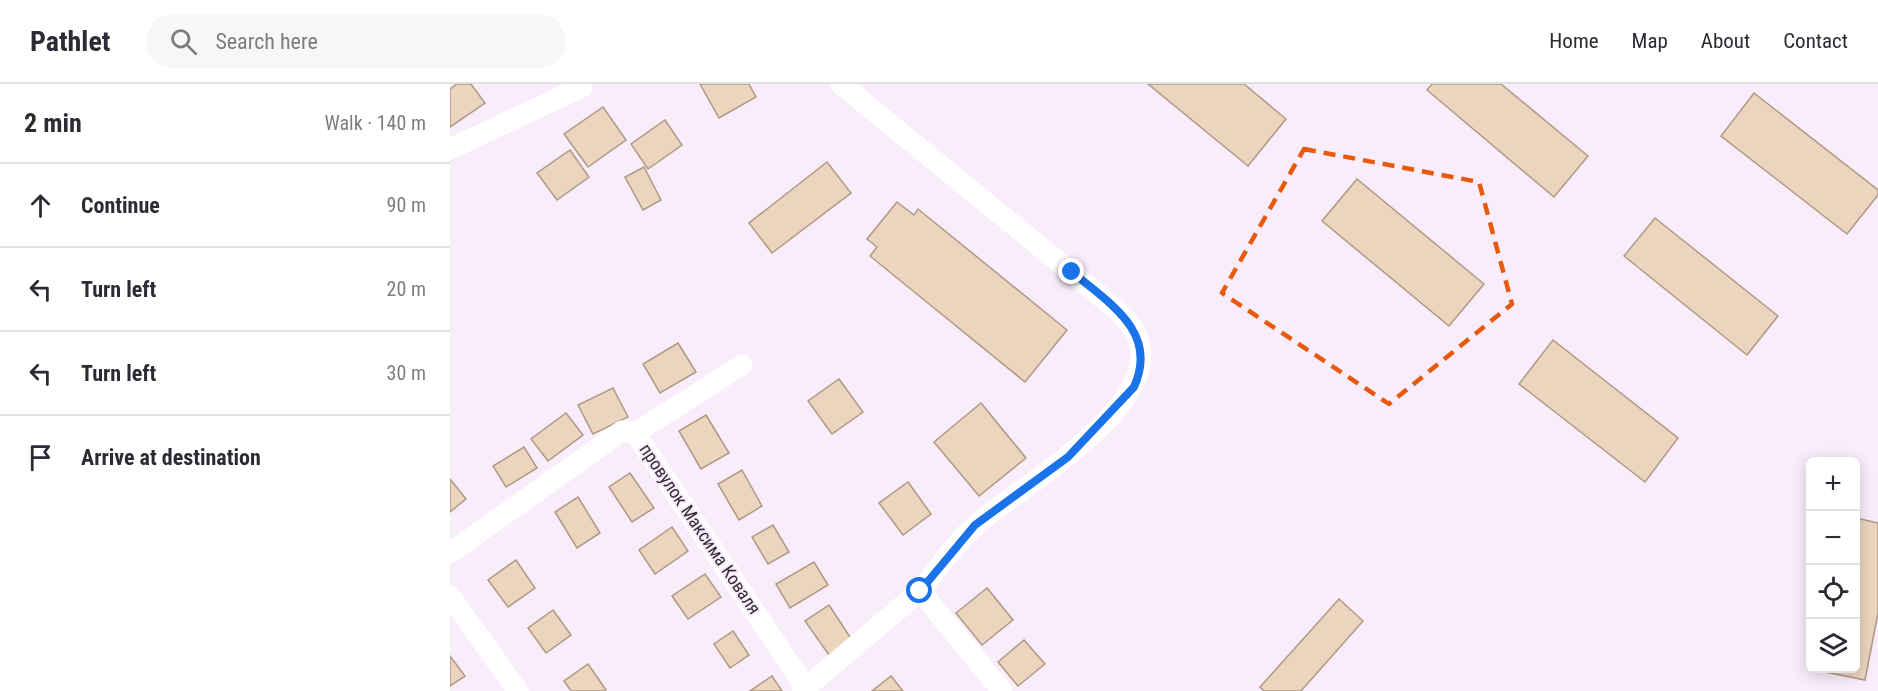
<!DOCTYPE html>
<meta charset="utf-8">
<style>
body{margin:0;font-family:"Roboto Condensed",sans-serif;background:#f7f7f7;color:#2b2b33}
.controls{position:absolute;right:18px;bottom:18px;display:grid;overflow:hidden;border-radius:9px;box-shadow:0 3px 15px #0003}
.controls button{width:54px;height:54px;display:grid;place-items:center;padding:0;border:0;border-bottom:2px solid #e1e1e2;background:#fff;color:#2b2b33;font:30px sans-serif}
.stop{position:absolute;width:18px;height:18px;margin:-14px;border:4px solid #1a73e8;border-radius:50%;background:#fff}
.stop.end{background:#1a73e8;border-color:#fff;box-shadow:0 2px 6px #0008}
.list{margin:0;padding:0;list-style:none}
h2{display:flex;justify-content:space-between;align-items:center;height:78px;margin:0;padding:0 24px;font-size:26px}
h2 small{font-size:20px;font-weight:400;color:#7c7c81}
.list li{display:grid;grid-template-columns:39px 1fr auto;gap:18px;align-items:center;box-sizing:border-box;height:84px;padding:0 24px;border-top:2px solid #e1e1e2}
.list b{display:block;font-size:22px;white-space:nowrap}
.list em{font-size:20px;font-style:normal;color:#7c7c81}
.icon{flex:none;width:33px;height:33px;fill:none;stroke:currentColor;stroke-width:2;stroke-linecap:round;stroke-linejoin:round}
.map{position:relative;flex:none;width:1428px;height:607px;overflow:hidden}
header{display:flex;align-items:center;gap:36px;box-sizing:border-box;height:84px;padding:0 30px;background:#fff;border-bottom:2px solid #e1e1e2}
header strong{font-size:28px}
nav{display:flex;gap:33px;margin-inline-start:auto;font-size:21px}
.search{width:420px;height:54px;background:#f7f7f7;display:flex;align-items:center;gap:15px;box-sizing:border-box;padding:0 21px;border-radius:33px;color:#7c7c81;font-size:22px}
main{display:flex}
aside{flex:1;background:#fff}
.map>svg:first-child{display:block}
.building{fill:#ecd5bf;stroke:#af9984;stroke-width:1.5}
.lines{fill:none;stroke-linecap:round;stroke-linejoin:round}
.minor{stroke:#fff;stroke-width:21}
.route{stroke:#1a73e8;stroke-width:8}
.marked{fill:none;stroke:#e8590c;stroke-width:4.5;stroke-dasharray:12 8;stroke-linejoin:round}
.labels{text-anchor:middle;stroke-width:4.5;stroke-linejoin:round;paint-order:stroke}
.street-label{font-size:18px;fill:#322b34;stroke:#f9edfc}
</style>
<header>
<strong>Pathlet</strong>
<div class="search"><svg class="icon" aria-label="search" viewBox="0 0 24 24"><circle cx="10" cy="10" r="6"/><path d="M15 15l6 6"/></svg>Search here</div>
<nav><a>Home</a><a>Map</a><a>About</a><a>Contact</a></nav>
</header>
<main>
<aside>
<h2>2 min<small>Walk · 140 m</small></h2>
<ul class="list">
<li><svg class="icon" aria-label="ahead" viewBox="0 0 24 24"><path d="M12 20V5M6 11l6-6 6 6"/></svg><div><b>Continue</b></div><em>90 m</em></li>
<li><svg class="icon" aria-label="left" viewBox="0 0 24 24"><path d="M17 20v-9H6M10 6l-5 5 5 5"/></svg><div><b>Turn left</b></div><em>20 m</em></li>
<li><svg class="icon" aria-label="left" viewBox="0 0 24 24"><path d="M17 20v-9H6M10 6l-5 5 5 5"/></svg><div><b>Turn left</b></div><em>30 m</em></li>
<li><svg class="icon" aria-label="arrive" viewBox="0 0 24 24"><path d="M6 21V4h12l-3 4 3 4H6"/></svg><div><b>Arrive at destination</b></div></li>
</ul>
</aside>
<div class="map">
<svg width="1428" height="607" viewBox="0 0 1428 607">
<rect width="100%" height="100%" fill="#f9edfc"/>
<g class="building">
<path d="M7,0H21L35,19L0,43V5Z"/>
<path d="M250,0H299L306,13L269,34Z"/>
<path d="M698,0H794L836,35L798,82Z"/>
<path d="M982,0H1051L1138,72L1104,113L977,6Z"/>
<path d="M1304,9L1428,106V111L1397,150L1271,52Z"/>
<path d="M153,23L176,56L138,83L114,50Z"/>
<path d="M215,36L232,61L198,85L181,60Z"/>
<path d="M120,66L139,93L107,116L87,89Z"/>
<path d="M377,78L401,109L322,169L299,139Z"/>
<path d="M194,83L211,116L193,126L175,93Z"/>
<path d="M907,95L1034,200L999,242L872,137Z"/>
<path d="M447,118L464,131L468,125L617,246L575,298L420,172L427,163L417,155Z"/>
<path d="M1205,134L1328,232L1297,271L1174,172Z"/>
<path d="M1103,256L1228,354L1195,398L1069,300Z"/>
<path d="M228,259L246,288L210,309L193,280Z"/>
<path d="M389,295L413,328L382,350L358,317Z"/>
<path d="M163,304L178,333L143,350L128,321Z"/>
<path d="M531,319L576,374L529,412L484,358Z"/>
<path d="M116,329L133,351L98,377L81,355Z"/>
<path d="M256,331L279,369L251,385L229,347Z"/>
<path d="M74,363L87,384L56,403L43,382Z"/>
<path d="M292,386L312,422L289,436L268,400Z"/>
<path d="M180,389L204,424L182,438L159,403Z"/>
<path d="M0,395L16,415L0,428Z"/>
<path d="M458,398L481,430L453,451L429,419Z"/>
<path d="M128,413L150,449L127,464L105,428Z"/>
<path d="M1406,434L1428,439V529L1415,596L1360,585V582V584H1406Z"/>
<path d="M323,441L339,468L318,480L302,453Z"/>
<path d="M222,443L238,467L205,490L189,466Z"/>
<path d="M66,476L85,504L58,523L38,496Z"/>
<path d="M364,478L378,501L340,524L326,500Z"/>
<path d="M255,490L271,513L238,535L222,512Z"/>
<path d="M537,504L563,536L532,561L506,529Z"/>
<path d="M889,515L913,537L851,607H814L810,603Z"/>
<path d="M379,521L402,556L379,571L355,537Z"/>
<path d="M103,526L121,551L96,569L78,544Z"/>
<path d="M283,547L299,571L280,584L264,560Z"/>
<path d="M574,556L595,580L568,602L548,578Z"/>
<path d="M0,572L15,592L0,602Z"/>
<path d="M138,580L156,606L155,607H121L114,597Z"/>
<path d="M322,592L332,607H300Z"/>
<path d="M441,592L453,607H422Z"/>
</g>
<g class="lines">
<g class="minor">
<path d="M391,0L660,220C671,230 683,241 688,255C713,323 568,404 526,441C505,459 488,485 470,507"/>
<path d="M0,65L132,3"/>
<path d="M185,349L292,281"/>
<path d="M0,469L172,347L185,349L358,607"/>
<path d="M0,512L68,607"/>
<path d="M352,607L470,507L552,607"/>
</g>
</g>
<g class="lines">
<path class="route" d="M470,507L525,441L618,373L684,303C709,248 659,219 622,188"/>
</g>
<path class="marked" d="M854,65L1029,98L1062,220L939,320L772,209Z"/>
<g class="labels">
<g class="street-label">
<text transform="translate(250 445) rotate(56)" y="6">провулок Максима Коваля</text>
</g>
</g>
</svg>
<div class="controls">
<button>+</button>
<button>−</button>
<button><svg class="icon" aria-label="locate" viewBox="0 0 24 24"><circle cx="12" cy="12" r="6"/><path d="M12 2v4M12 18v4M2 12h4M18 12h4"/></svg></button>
<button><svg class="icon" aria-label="layers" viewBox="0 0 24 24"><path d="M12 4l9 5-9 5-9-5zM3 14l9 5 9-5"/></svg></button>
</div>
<div class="stop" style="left:470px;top:507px"></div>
<div class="stop end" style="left:622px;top:188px"></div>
</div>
</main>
